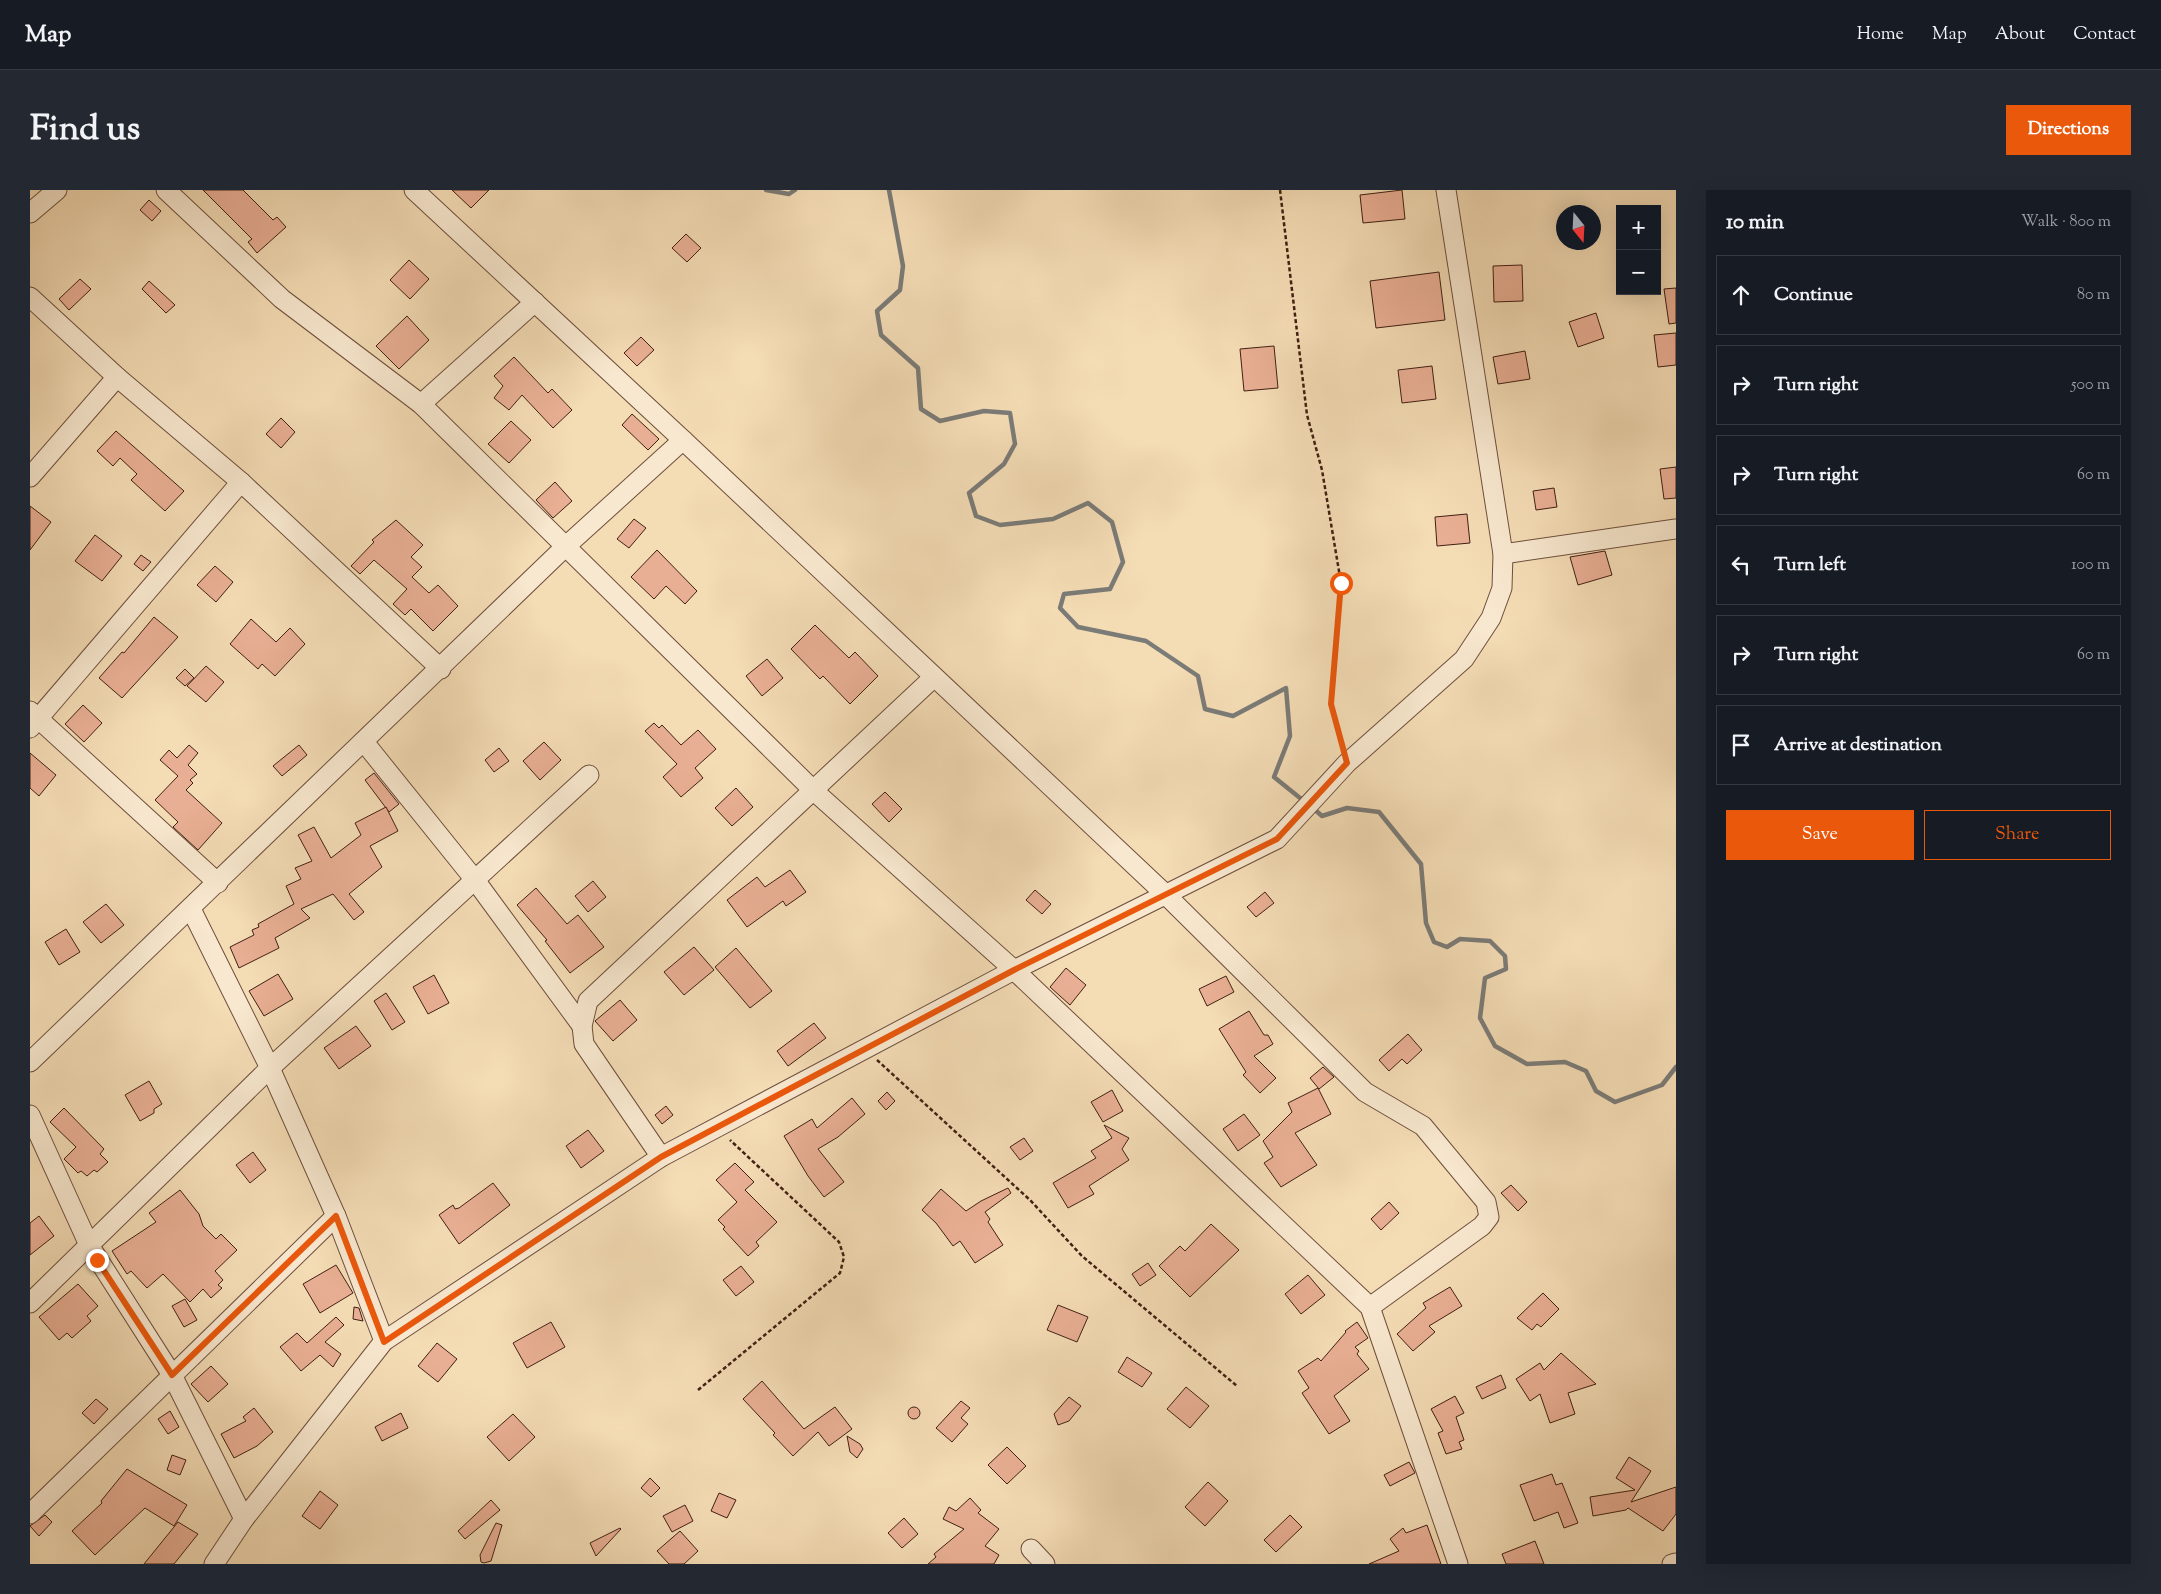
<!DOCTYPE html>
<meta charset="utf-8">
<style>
body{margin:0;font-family:"Sorts Mill Goudy",serif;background:#242831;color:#f1f3f6}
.controls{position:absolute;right:15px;top:15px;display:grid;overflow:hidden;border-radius:0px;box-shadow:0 5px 20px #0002}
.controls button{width:45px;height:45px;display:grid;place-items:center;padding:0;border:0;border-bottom:1px solid #363941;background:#171b24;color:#f1f3f6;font:25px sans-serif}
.compass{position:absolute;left:1526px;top:15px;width:45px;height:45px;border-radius:50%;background:#171b24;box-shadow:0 5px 20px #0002;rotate:162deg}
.stop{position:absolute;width:15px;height:15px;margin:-11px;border:4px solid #ea580c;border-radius:50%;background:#fff}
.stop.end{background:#ea580c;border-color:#fff;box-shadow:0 1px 5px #0008}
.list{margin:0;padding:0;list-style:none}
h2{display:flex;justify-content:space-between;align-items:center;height:65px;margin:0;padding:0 20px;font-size:21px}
h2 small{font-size:16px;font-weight:400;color:#9ea1a6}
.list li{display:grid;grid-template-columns:32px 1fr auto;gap:15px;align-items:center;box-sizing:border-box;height:80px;margin:0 10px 10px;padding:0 10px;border:1px solid #363941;border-radius:0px}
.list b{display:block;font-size:19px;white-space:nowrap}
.list em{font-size:16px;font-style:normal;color:#9ea1a6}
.actions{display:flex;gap:10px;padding:15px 20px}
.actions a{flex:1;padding:11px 0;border:1px solid #ea580c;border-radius:0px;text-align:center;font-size:18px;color:#ea580c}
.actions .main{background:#ea580c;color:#fff}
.icon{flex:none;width:28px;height:28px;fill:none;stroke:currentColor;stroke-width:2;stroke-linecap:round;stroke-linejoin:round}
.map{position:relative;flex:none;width:1646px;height:1374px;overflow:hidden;border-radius:0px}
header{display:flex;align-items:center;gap:30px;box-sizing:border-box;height:70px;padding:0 25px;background:#171b24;border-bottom:1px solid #363941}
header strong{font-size:24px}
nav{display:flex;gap:28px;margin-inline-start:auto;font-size:18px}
.intro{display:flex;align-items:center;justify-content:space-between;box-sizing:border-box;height:120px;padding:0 30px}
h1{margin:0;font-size:35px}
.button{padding:12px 22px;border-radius:0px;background:#ea580c;color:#fff;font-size:18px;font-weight:700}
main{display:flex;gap:30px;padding:0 30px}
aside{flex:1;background:#171b24;border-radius:0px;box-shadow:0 5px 20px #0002}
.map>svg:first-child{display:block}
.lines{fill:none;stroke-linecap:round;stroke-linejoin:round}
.stream{stroke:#7b7b77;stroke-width:4.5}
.building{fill:#e9af94;stroke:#412013}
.minor-casing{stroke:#6e4f3c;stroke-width:21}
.path{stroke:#412013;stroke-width:2.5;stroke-dasharray:4 2.5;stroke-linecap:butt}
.minor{stroke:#f8e8cf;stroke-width:19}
.route{stroke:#ea580c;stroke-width:6}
</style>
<header>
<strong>Map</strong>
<nav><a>Home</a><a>Map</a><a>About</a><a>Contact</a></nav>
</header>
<div class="intro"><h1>Find us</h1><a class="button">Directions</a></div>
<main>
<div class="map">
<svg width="1646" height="1374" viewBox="0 0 1646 1374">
<rect width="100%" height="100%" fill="#f4dcb5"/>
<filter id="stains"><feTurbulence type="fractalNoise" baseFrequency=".004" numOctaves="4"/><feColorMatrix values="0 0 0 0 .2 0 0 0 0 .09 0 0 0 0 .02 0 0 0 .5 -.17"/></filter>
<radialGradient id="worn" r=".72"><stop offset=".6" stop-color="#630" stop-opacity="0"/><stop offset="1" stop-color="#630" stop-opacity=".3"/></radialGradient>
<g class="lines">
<g class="stream">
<path d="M736,0L759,4L765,0"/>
<path d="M859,0L873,76L870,100L847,121L851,145L888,178L891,219L910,231L954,221L980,223L985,254L974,274L939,303L946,326L970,335L1023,329L1058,313L1082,332L1093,372L1080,399L1034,404L1030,418L1048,437L1116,451L1168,486L1175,519L1203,526L1256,498L1260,546L1244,587L1275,612"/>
<path d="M1283,618L1292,626L1317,618L1349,622L1391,674L1396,733L1404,752L1417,757L1430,749L1460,751L1475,766L1476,779L1455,788L1450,828L1465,856L1497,874L1535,872L1556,881L1566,901L1585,912L1632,895L1646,877"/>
</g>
</g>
<g class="building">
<path d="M173,0H213L243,30L247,27L256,37L227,63L218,52L222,49Z"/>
<path d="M422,0H459L441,18Z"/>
<path d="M1372,0L1375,29L1333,33L1330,5Z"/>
<path d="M119,10L131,21L122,31L110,20Z"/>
<path d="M656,44L671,58L657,72L642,58Z"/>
<path d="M379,70L399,89L380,109L360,90Z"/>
<path d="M1492,75L1493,111L1464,112L1463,76Z"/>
<path d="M1409,82L1415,130L1346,138L1340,91Z"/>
<path d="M50,89L61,99L39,120L29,109Z"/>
<path d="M119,91L145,115L136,123L112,99Z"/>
<path d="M1646,98V133L1639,134L1634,99Z"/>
<path d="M1566,123L1574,148L1548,157L1539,132Z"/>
<path d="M377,126L399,150L369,179L346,156Z"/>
<path d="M1646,143V175L1628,177L1624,145Z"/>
<path d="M611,147L624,160L607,176L594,163Z"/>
<path d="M1244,156L1248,198L1214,201L1210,159Z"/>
<path d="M1495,161L1500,189L1468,194L1463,167Z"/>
<path d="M484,167L518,203L522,199L542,220L523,238L492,205L479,220L464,208L473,196L464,186Z"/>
<path d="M1402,176L1406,209L1372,213L1368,180Z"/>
<path d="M602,224L629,249L618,260L592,235Z"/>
<path d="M251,228L265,242L251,258L236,244Z"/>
<path d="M481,231L501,250L479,273L458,254Z"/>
<path d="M86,241L154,301L135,321L101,290L107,284L90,268L83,276L67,261Z"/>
<path d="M1646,277V308L1634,309L1630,279Z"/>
<path d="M525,292L542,311L523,328L506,310Z"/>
<path d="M1524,298L1527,317L1506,320L1503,301Z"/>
<path d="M0,316L21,332L0,360Z"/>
<path d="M1437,324L1440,353L1407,356L1405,327Z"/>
<path d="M604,329L616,338L599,358L587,349Z"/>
<path d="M366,330L393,355L381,367L392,377L382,387L399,403L408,395L428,416L403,441L381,419L375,425L363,414L377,399L344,370L330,384L321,376L344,352L342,350Z"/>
<path d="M65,345L92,366L72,391L45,371Z"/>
<path d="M627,360L667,401L655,414L636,396L624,409L601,387Z"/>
<path d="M1575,361L1582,385L1548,395L1540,367Z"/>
<path d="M111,365L121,372L113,381L104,374Z"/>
<path d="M185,376L203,392L186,412L167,395Z"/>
<path d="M124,427L148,447L92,508L69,488L92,462L94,463Z"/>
<path d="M221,429L246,452L260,438L275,454L245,486L232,474L228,479L200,454Z"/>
<path d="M785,435L819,468L825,462L848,486L820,514L793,486L790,489L761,459Z"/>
<path d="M737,469L753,488L732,506L716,486Z"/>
<path d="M176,476L194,492L176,512L157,496Z"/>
<path d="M155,479L164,488L155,496L146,488Z"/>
<path d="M53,515L72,533L54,552L35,534Z"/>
<path d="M624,533L629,538L632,535L651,555L668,540L686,559L665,578L673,588L651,607L633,587L647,574L615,541Z"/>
<path d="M514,552L531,570L510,590L493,571Z"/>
<path d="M159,555L168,563L158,575L167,584L160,590L163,593L156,600L192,633L168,660L143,637L148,632L125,610L148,586L130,570L139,560L147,568Z"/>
<path d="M269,555L277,565L252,586L243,576Z"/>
<path d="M469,558L479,571L464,582L455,570Z"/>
<path d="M0,563L26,585L9,606L0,598Z"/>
<path d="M344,583L369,614L359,622L335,590Z"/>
<path d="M706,598L723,617L702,636L685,618Z"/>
<path d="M855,602L872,619L859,632L842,614Z"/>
<path d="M356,617L368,641L340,656L352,677L319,704L334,722L324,730L303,704L271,719L280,728L245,748L249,758L209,778L200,757L224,745L222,740L229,737L228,734L264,714L256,696L271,689L265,678L282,671L268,645L284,637L301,668L331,645L325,633Z"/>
<path d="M760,680L776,702L756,716L753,711L717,737L697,710L727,687L735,697Z"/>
<path d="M563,691L576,707L558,722L545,706Z"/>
<path d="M506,698L537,734L548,725L574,757L540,783L515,751L517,750L487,715Z"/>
<path d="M1005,700L1021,714L1012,724L996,710Z"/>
<path d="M1235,702L1244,713L1226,727L1217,717Z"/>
<path d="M76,714L94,735L71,753L53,732Z"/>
<path d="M36,739L50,762L29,775L15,752Z"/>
<path d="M664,757L684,780L654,805L634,782Z"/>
<path d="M706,758L742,801L720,818L685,777Z"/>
<path d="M1036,778L1056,795L1040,815L1020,797Z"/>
<path d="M248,784L263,809L234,826L219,801Z"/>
<path d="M404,785L419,813L398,824L383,797Z"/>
<path d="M1196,786L1204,802L1177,816L1169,799Z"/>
<path d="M356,803L375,832L362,840L344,811Z"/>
<path d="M590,810L607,830L583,851L565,831Z"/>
<path d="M1219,821L1234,845H1238L1243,854L1224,866L1246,888L1230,903L1213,885L1216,882L1189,839Z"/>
<path d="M784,833L796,848L758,876L747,861Z"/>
<path d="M326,836L341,856L309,879L294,858Z"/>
<path d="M1378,844L1392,860L1377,874L1372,869L1359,881L1349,870Z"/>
<path d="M1293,877L1304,887L1289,899L1280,888Z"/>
<path d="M119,891L132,914L124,919V923L110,931L95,905Z"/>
<path d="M1288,898L1301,924L1265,943L1287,975L1251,997L1234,973L1243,967L1233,951L1262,922L1258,913Z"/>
<path d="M1082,900L1093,921L1073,932L1061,912Z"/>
<path d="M857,902L865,911L856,920L848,911Z"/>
<path d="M822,908L835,924L808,947L788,959L814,992L794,1007L778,986L754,946L782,929L787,938Z"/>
<path d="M636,916L643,925L632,934L625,925Z"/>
<path d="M34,918L74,959L70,964L78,972L67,982L64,980L57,986L51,981L48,983L34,969L46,957L20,932Z"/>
<path d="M1214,924L1230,945L1208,961L1193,939Z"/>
<path d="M1074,935L1099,948L1092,959L1099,970L1059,996L1064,1004L1038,1018L1023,993L1066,968L1061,961L1082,948Z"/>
<path d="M558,940L574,961L551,978L536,956Z"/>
<path d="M994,948L1003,961L990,970L980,957Z"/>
<path d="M223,962L236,980L220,993L206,975Z"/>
<path d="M705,973L724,992L715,1000L747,1032L726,1052L729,1056L718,1066L693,1039L695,1037L688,1030L707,1012L686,990Z"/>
<path d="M463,993L480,1015L429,1054L409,1025L423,1015L425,1019L429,1018Z"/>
<path d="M1481,995L1497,1012L1488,1021L1471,1003Z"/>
<path d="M978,998L981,1003L955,1022L960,1029L958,1032L973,1055L945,1073L930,1051L923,1056L906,1033L892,1020L911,999L936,1021L951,1011Z"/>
<path d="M150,1000L169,1024L173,1036L186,1049L191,1044L207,1060L185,1081L193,1090L188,1095L192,1098L181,1108L173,1099L160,1112L133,1084L117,1098L101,1081L97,1084L82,1061L126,1032L119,1023Z"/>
<path d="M1359,1012L1369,1023L1351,1040L1341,1029Z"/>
<path d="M9,1026L24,1046L0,1065V1033Z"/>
<path d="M1181,1034L1209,1060L1160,1107L1129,1076L1150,1056L1155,1061Z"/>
<path d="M1118,1073L1126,1085L1110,1096L1102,1084Z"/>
<path d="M306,1075L323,1103L290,1123L273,1094Z"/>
<path d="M711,1076L724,1092L706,1106L693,1090Z"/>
<path d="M1278,1085L1295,1105L1271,1124L1255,1104Z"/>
<path d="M48,1094L68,1116L57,1126L61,1131L42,1148L37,1143L29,1150L9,1127Z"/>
<path d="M1420,1097L1432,1116L1399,1136L1405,1142L1383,1161L1367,1144L1396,1118L1393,1113Z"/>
<path d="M1513,1103L1529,1119L1511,1137L1507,1134L1502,1140L1487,1128Z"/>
<path d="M155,1109L167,1130L154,1137L142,1116Z"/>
<path d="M1028,1115L1058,1127L1047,1152L1017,1140Z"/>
<path d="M324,1117L329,1118L333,1131L323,1129Z"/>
<path d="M306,1127L314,1135L295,1152L311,1164L303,1177L290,1165L271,1181L250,1157L267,1143L277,1153Z"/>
<path d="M521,1132L535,1157L497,1178L483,1153Z"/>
<path d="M1327,1132L1338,1148L1325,1157L1329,1161L1327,1164L1339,1179L1304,1206L1320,1231L1299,1244L1272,1203L1279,1198L1268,1181L1288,1168L1291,1171L1316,1142L1315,1141Z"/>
<path d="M407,1153L427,1169L408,1192L388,1176Z"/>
<path d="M1531,1163L1566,1194L1538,1203L1545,1224L1520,1233L1510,1204L1500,1211L1486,1189L1510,1173L1514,1180Z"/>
<path d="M1097,1167L1122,1183L1112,1197L1088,1182Z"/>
<path d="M181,1176L198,1194L178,1212L161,1194Z"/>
<path d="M1471,1185L1476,1198L1452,1209L1446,1197Z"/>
<path d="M732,1191L774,1239L805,1217L822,1239L799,1256L788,1242L763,1266L743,1245L745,1243L713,1209Z"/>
<path d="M1156,1197L1179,1216L1160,1238L1137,1219Z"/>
<path d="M1425,1206L1434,1223L1426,1227L1434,1250L1429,1252L1432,1259L1416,1264L1408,1243L1413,1241L1401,1219Z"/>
<path d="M1039,1207L1051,1216L1039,1231L1028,1235L1024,1224Z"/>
<path d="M66,1209L78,1219L64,1234L52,1223Z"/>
<path d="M931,1211L940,1218L931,1228L938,1234L922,1252L906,1238Z"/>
<circle cx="884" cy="1223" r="6"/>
<path d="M224,1218L243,1242L227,1256L204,1268L191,1244L216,1231L213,1227Z"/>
<path d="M140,1221L149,1237L138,1244L128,1229Z"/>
<path d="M371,1223L378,1238L352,1251L345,1237Z"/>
<path d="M483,1224L505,1247L479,1271L457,1247Z"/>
<path d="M817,1246L830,1254L833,1259L827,1268L820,1262Z"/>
<path d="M977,1257L996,1276L977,1294L958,1275Z"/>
<path d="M142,1265L156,1270L150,1285L137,1280Z"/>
<path d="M1599,1267L1621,1281L1601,1312L1646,1297V1324L1633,1341L1598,1318L1596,1320L1563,1326L1560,1307L1605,1300L1586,1288Z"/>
<path d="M1379,1272L1385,1283L1360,1296L1354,1285Z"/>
<path d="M97,1279L157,1315L144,1336L115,1318L65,1365L42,1341L72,1313L71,1311Z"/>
<path d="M1522,1284L1526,1295L1532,1293L1548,1333L1534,1338L1528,1322L1504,1331L1490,1295Z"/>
<path d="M620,1288L630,1298L621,1307L611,1298Z"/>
<path d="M1178,1292L1198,1311L1175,1336L1155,1317Z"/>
<path d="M290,1301L308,1315L290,1339L272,1326Z"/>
<path d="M689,1303L706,1310L697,1328L681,1321Z"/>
<path d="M940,1308L951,1320L948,1323L969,1339L955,1356L969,1365L964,1374H898L906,1367L904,1364L934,1339L913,1329L919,1317L926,1321Z"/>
<path d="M461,1310L470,1320L435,1349L428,1341Z"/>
<path d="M655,1315L663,1331L642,1342L633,1326Z"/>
<path d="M15,1325L22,1332L9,1346L0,1336Z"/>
<path d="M1260,1325L1272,1337L1246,1362L1234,1350Z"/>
<path d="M874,1328L888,1344L872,1358L858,1343Z"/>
<path d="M148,1332L168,1344L144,1374H114Z"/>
<path d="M466,1333L472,1335L461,1371L454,1373L451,1372L450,1365Z"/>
<path d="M1397,1335L1411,1374H1339L1369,1361L1360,1349L1373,1338L1376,1343Z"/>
<path d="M590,1338L591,1339L566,1366L560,1353Z"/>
<path d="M650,1341L668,1361L654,1374H639L627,1361Z"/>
<path d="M1505,1351L1514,1374H1476L1472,1364Z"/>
</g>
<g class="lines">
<g class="minor-casing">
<g id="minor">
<path d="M136,0L252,109L391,214L784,601L984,780L1340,1117L1428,1374"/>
<path d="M384,0L653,250L1134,703L1335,902L1393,936L1456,1012L1459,1027L1452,1036L1340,1117"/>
<path d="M0,23L27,0"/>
<path d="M0,107L87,187L211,292L411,479"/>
<path d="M391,214L505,112"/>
<path d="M0,287L87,187"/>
<path d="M1473,364L1646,339"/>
<path d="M0,521L188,693"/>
<path d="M0,538L211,292"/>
<path d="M334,552L445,690L552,836"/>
<path d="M161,719L240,878L306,1026L354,1151"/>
<path d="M0,872L535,357L653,250"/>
<path d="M0,925L59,1055L142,1185L214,1329"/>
<path d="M631,967L554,854L552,836L558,811L904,487"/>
<path d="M0,1113L240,878L559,585"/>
<path d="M0,1324L306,1026"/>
<path d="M1001,1359L1015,1374"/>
<path d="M184,1374L214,1329L354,1151L631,967L984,780L1247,649L1317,573L1434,469L1461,428L1472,398L1473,364L1416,0"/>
<path d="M1642,1374L1646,1373"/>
</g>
</g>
<g class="path">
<path d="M1250,0L1277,225L1292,280L1311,393L1301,514L1312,554"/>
<path d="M847,870L1000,1010L1052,1066L1207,1196"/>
<path d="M668,1200L810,1083L814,1067L809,1052L700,950"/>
</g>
<use href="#minor" class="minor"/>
</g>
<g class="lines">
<path class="route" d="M67,1070L142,1185L306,1026L354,1152L631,967L984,780L1247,649L1317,573L1301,514L1311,393"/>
</g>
<rect width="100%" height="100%" filter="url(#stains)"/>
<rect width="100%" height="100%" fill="url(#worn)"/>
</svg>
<div class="controls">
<button>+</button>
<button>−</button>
</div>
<svg class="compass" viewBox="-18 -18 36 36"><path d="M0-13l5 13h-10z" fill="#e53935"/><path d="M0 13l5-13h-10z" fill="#9ea1a6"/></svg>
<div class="stop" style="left:1311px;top:393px"></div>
<div class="stop end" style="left:67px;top:1070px"></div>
</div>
<aside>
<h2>10 min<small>Walk · 800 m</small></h2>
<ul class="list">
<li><svg class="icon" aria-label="ahead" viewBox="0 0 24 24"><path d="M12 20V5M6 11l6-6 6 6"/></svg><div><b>Continue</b></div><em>80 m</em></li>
<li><svg class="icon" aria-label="right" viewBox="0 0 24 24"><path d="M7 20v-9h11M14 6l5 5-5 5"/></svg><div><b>Turn right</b></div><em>500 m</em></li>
<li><svg class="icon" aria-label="right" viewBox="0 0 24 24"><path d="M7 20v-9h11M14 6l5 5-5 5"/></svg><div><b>Turn right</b></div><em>60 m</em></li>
<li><svg class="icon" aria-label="left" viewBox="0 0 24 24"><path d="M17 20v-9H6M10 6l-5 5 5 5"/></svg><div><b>Turn left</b></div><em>100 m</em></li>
<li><svg class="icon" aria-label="right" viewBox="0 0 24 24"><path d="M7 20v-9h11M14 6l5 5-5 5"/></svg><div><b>Turn right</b></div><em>60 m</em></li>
<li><svg class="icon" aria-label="arrive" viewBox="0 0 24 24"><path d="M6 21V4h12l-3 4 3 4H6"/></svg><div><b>Arrive at destination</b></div></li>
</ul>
<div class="actions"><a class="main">Save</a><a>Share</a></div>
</aside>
</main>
